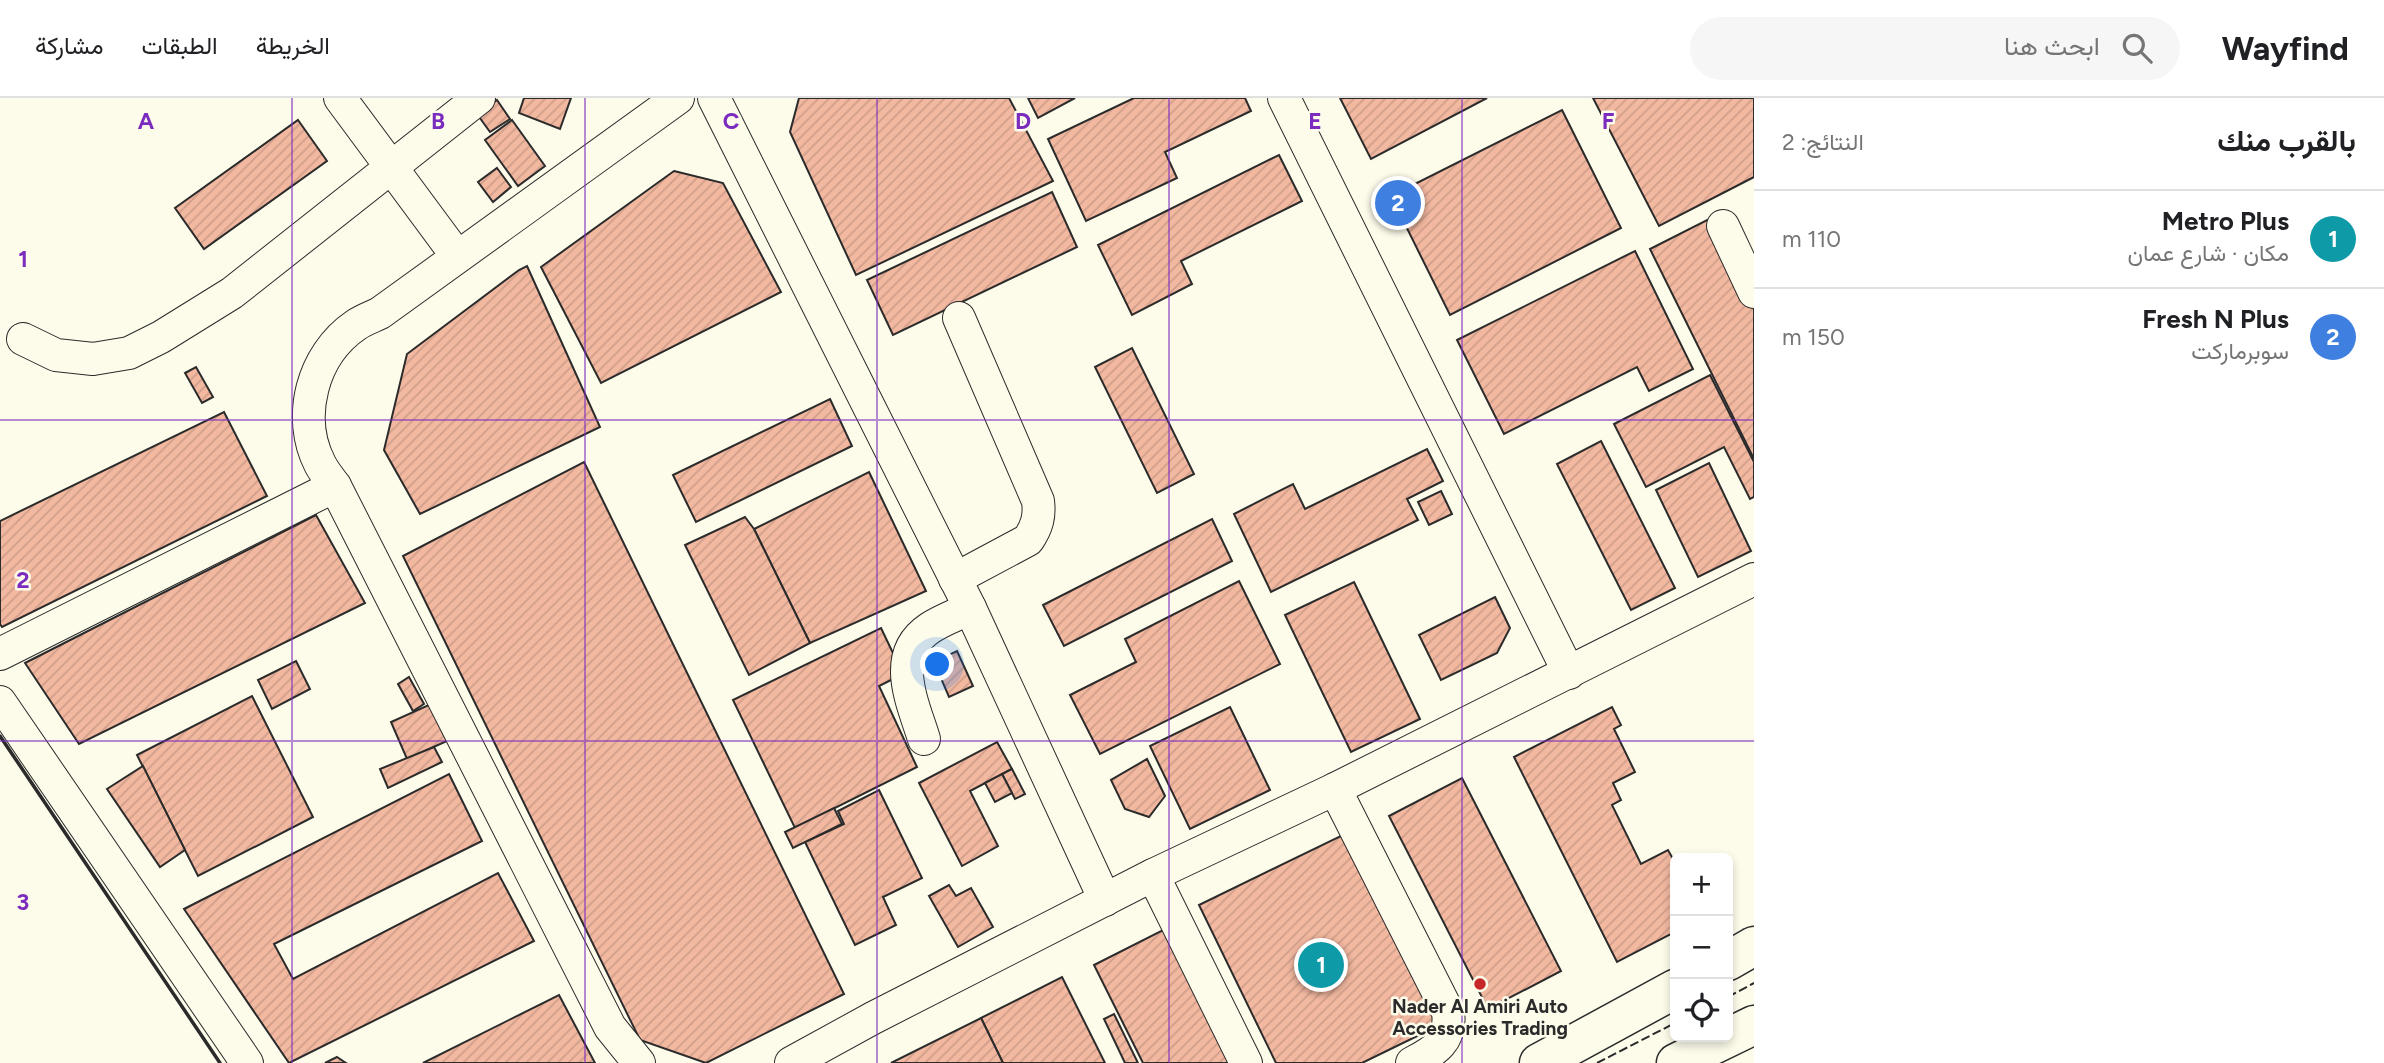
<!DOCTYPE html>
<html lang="ar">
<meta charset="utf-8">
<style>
body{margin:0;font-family:Figtree,Vazirmatn,sans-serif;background:#f6f6f6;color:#202124;direction:rtl}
.controls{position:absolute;right:21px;bottom:21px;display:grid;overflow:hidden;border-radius:10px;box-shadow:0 4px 10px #0003}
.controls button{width:63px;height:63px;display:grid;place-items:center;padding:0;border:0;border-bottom:2px solid #e0e0e0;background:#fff;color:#202124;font:35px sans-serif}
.you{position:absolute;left:938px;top:567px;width:24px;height:24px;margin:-18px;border:5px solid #fff;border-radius:50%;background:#1a73e8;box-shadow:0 0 0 10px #1a73e833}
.badge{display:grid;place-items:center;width:46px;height:46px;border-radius:50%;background:#111827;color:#fff;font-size:23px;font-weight:700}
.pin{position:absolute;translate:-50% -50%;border:4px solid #fff;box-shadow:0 2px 7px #0006}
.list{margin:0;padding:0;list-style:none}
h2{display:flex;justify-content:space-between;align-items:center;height:91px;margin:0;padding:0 28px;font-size:30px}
h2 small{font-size:23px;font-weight:400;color:#757577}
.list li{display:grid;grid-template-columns:46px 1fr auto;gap:21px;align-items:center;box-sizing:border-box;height:98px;padding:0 28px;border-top:2px solid #e0e0e0}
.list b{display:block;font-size:26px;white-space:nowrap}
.list p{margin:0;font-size:23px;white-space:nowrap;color:#757577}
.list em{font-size:23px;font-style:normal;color:#757577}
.icon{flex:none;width:38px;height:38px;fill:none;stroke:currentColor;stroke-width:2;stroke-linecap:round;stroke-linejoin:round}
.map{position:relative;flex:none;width:1754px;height:965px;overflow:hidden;direction:ltr}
header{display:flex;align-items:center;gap:42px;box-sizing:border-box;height:98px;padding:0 35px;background:#fff;border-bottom:2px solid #e0e0e0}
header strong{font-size:33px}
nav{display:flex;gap:38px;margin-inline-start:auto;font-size:24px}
.search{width:490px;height:63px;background:#f6f6f6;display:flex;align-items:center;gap:18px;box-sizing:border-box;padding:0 24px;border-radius:38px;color:#757577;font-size:26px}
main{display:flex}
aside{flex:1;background:#fff}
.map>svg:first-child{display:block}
.building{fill:url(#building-hatch);stroke:#2b2b2b;stroke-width:2}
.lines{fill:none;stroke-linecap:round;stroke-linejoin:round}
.minor-casing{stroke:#2b2b2b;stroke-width:34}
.major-casing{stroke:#2b2b2b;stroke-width:41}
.minor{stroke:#fdfbea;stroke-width:32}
.major{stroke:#fdfbea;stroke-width:38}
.fence{stroke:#2b2b2b;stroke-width:2;stroke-dasharray:9 3.5;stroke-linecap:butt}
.wall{stroke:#2b2b2b;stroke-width:3.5}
.grid{fill:none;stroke:#7b2cbf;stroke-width:2;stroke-opacity:0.55}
.poi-dot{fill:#c62828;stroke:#fdfbea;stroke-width:2.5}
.labels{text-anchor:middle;stroke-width:5;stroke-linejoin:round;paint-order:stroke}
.poi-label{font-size:19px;font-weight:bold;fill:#2b2b2b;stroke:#fdfbea}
.grid-label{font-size:23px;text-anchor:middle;font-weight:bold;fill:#7b2cbf;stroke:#fdfbea;stroke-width:5;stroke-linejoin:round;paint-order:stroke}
</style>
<header>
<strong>Wayfind</strong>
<div class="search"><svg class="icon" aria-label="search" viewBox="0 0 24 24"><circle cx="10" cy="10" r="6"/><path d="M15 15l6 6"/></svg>ابحث هنا</div>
<nav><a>الخريطة</a><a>الطبقات</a><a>مشاركة</a></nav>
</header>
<main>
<aside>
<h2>بالقرب منك<small>النتائج: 2</small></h2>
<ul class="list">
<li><span class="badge" style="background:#0f9aa8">1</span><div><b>Metro Plus</b><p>مكان · شارع عمان</p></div><em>110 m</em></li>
<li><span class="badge" style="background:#3f7fe0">2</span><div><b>Fresh N Plus</b><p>سوبرماركت</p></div><em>150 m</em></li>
</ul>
</aside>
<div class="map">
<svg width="1754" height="965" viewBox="0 0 1754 965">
<defs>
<pattern id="building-hatch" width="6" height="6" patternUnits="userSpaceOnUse" patternTransform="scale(1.75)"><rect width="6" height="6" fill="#f2b8a0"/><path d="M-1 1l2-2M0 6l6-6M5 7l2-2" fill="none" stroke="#d09e8a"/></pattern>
</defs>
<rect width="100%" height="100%" fill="#fdfbea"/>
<g class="building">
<path d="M524,0H571L560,31L519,15Z"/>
<path d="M799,0H1009L1053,83L856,177L790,34Z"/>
<path d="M1028,0H1075L1038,20Z"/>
<path d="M1134,0H1245L1251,13L1165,54L1177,80L1086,123L1048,41Z"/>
<path d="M1340,0H1487L1371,61Z"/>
<path d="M1593,0H1754V79L1659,128Z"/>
<path d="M497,2L510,21L490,34L477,16Z"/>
<path d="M1562,12L1621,130L1450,217L1391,98Z"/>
<path d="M298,22L327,63L204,151L175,110Z"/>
<path d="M512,22L545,68L518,88L485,42Z"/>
<path d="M1279,57L1302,103L1181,163L1192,186L1132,217L1098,147Z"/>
<path d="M497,70L511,89L493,104L478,84Z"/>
<path d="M674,73L723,85L781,194L601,285L541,169Z"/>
<path d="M1052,94L1077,149L893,237L867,182Z"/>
<path d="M1711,120L1754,207V361L1650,151Z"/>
<path d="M1635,153L1693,271L1649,293L1637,269L1504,336L1457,242Z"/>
<path d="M527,168L600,329L420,416L384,352L407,256L519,172Z"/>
<path d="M1132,250L1194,376L1157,395L1095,269Z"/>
<path d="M196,269L213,299L202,305L185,275Z"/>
<path d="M1710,277L1754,364V399L1750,401L1724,349L1646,389L1614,326Z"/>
<path d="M830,301L852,348L696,424L673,377Z"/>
<path d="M224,314L267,398L2,529L0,526V423Z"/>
<path d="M1601,343L1675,490L1631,512L1557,366Z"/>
<path d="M1427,351L1443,383L1407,401L1418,422L1271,494L1234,416L1293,386L1305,411Z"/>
<path d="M584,364L844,896L706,965L640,942L403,458Z"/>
<path d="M1709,365L1751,453L1698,479L1656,392Z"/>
<path d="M869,374L926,493L810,545L754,431Z"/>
<path d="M1441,393L1452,416L1429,427L1418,404Z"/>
<path d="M316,417L365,505L79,646L25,565Z"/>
<path d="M745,419L754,431L810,545L749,577L685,447Z"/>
<path d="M1212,421L1232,463L1064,548L1043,507Z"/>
<path d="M1239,483L1280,566L1100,656L1070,597L1136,564L1125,541Z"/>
<path d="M1354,484L1420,621L1351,654L1285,517Z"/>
<path d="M1495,499L1510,530L1497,555L1441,582L1419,537Z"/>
<path d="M881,530L903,576L879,588L917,669L795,730L733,602Z"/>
<path d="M957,553L973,588L949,599L934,564Z"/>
<path d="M296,563L310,591L272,611L258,582Z"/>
<path d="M409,579L424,606L413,613L398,586Z"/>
<path d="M252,598L313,719L198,778L137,657Z"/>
<path d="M431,606L447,643L407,661L391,624Z"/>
<path d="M1230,609L1270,692L1190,731L1150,648Z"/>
<path d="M1612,609L1621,627L1614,631L1635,674L1613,685L1621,702L1612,707L1641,766L1668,752L1673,761L1680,758L1681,760H1675V834L1617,864L1514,659Z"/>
<path d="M997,644L1012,671L970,693L998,748L962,768L919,685Z"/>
<path d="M434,649L442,664L388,690L380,671Z"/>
<path d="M1147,661L1165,698L1149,719L1125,711L1111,682Z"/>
<path d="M143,668L185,752L160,769L107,691Z"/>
<path d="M1012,671L1025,696L1015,701L1002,676Z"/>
<path d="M449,676L482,743L274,846L293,881L498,775L534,843L289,965L184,811Z"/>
<path d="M1002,676L1012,695L995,704L985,685Z"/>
<path d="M1462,680L1561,873L1488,911L1389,718Z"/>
<path d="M879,692L922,780L883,799L896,827L855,847L805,744L844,726L838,713Z"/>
<path d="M834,710L842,726L793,750L785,734Z"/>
<path d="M1349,734L1442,926L1362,965H1276L1199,807Z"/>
<path d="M949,787L956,798L971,790L993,829L958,849L929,798Z"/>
<path d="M1171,828L1239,965H1143L1094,867Z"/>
<path d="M1062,879L1105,965H1003L981,920Z"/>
<path d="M559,897L595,965H423Z"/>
<path d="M1114,916L1138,965H1125L1104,921Z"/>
<path d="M981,920L1003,965H891Z"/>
<path d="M337,959L346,965H325Z"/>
</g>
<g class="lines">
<g class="minor-casing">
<g id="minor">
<path d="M340,0L457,158"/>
<path d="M714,0L970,510L1105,802"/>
<path d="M1284,0L1569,575"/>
<path d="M1723,128L1754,194"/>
<path d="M23,241L56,257L93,261L129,255L161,239L232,195L479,0"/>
<path d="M955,481L1028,442C1037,429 1040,418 1038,403L959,220"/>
<path d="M0,556L335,388"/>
<path d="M0,604L247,965"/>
<path d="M924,641C913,605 889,557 930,530C942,522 957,517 970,510"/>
<path d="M1335,691L1448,914C1452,943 1435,953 1412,965"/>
<path d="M1153,777L1246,965"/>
<path d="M639,965L610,929L335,388C330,381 324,374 320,366C296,319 312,257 356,227C363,222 372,219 380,215L678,0"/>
<path d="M791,965L873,920L1153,777L1335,691L1754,481"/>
</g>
</g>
<g class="major-casing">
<g id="major">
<path d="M1728,863L1754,848"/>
<path d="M1539,965L1675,891"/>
<path d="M1676,965L1754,927"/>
</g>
</g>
<use href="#minor" class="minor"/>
<use href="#major" class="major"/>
<g class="fence">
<path d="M1728,899L1754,885"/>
<path d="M1597,965L1675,925"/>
</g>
<path class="wall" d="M0,638L220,965"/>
</g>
<path class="grid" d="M292,0V965M585,0V965M877,0V965M1169,0V965M1462,0V965M0,322H1754M0,643H1754"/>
<circle class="poi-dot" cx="1480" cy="886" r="7"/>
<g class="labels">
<g class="poi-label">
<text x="1480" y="915">Nader Al Amiri Auto<tspan x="1480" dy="22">Accessories Trading</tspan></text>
</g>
</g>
<g class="grid-label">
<text x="146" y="31">A</text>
<text x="438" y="31">B</text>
<text x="731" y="31">C</text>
<text x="1023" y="31">D</text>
<text x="1315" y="31">E</text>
<text x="1608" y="31">F</text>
<text x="23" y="169">1</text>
<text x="23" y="490">2</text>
<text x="23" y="812">3</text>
</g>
</svg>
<div class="controls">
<button>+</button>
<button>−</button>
<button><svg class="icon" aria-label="locate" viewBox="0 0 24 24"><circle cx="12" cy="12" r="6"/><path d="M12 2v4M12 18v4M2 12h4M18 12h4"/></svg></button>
</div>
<div class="you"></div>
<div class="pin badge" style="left:1321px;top:867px;background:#0f9aa8">1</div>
<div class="pin badge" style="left:1398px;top:105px;background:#3f7fe0">2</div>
</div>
</main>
